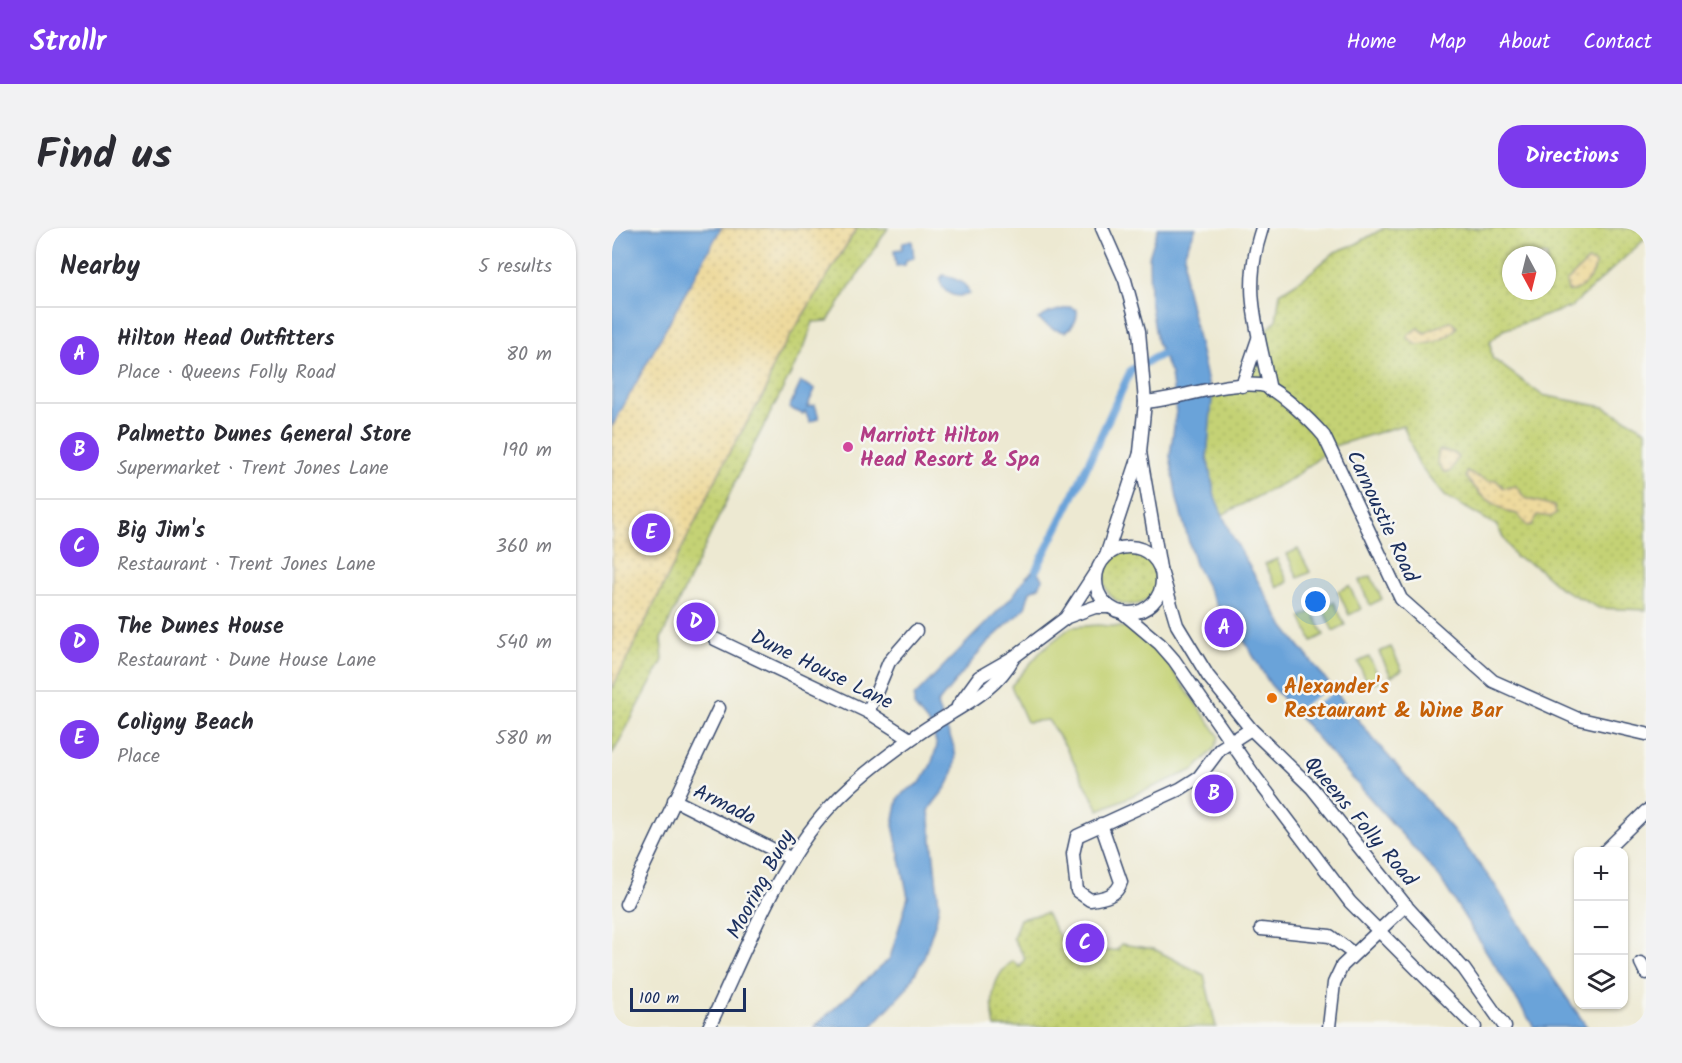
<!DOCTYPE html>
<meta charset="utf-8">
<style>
body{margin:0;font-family:Kalam,sans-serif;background:#f2f2f3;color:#2b2b33}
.controls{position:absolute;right:18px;bottom:18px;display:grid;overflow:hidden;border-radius:12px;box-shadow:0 2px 4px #0004}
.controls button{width:54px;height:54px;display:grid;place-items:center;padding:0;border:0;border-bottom:2px solid #e1e1e2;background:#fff;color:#2b2b33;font:30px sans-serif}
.compass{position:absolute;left:890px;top:18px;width:54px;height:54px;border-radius:50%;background:#fff;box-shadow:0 2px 4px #0004;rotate:173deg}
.scale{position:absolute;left:18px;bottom:15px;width:116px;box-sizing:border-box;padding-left:6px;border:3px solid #1b2f5e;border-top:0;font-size:16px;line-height:21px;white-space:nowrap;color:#1b2f5e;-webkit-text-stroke:4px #f6f6f2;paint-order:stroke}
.you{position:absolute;left:704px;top:374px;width:21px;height:21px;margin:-15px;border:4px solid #fff;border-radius:50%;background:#1a73e8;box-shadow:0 0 0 9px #1a73e833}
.badge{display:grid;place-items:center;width:39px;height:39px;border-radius:50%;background:#7c3aed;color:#fff;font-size:20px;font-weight:700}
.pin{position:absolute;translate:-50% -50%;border:3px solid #fff;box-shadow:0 2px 6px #0006}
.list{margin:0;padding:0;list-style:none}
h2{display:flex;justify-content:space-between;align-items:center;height:78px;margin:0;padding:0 24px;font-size:26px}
h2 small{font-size:20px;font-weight:400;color:#7c7c81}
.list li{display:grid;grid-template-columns:39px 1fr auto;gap:18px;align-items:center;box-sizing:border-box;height:96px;padding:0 24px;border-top:2px solid #e1e1e2}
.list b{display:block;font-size:22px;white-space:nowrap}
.list p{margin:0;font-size:20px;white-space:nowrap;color:#7c7c81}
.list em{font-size:20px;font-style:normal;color:#7c7c81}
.icon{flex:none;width:33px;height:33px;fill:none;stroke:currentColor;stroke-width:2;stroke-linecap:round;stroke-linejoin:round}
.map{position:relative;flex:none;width:1034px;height:799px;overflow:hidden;border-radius:24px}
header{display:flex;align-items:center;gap:36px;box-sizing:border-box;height:84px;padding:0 30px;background:#7c3aed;color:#fff}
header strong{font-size:28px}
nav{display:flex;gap:33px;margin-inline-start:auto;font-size:21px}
.intro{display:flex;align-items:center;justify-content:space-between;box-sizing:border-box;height:144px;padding:0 36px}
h1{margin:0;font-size:42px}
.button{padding:15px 27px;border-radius:24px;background:#7c3aed;color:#fff;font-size:21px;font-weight:700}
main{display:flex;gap:36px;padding:0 36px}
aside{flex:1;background:#fff;border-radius:24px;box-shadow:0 2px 4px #0004}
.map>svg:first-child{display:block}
.grass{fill:url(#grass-dots);stroke:#708069;stroke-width:1.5;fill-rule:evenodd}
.sand{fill:url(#sand-dots);stroke:#84847e;stroke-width:1.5}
.park{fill:#c4d274;stroke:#708069;stroke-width:1.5}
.water{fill:#6aa3d9;stroke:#42699c;stroke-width:1.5}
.pier{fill:#ede9d2}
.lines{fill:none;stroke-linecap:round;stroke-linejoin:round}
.canal{stroke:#6aa3d9;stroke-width:8}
.minor-casing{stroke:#3a4b6f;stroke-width:15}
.minor{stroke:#fff;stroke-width:12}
.hotel-dot{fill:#d1479c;stroke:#f6f6f2;stroke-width:2}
.food-dot{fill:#e8710a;stroke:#f6f6f2;stroke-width:2}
.labels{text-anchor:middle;stroke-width:5;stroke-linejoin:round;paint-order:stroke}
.hotel-label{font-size:21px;font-weight:bold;fill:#b23c85;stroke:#f6f6f2;text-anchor:start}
.street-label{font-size:21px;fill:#1b2f5e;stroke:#f6f6f2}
.food-label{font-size:21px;font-weight:bold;fill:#c56008;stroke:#f6f6f2;text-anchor:start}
</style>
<header>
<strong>Strollr</strong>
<nav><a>Home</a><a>Map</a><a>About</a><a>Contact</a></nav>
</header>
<div class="intro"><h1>Find us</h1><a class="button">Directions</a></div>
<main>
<aside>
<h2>Nearby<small>5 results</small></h2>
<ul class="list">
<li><span class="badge">A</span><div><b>Hilton Head Outfitters</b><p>Place · Queens Folly Road</p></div><em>80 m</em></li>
<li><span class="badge">B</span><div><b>Palmetto Dunes General Store</b><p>Supermarket · Trent Jones Lane</p></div><em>190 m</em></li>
<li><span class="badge">C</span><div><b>Big Jim's</b><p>Restaurant · Trent Jones Lane</p></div><em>360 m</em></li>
<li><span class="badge">D</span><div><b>The Dunes House</b><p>Restaurant · Dune House Lane</p></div><em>540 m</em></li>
<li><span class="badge">E</span><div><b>Coligny Beach</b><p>Place</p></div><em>580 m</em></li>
</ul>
</aside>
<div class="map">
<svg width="1034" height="799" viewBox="0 0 1034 799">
<defs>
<pattern id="grass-dots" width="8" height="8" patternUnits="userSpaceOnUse" patternTransform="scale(1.5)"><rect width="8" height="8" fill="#c4d274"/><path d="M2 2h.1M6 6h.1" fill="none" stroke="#a8b567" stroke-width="1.8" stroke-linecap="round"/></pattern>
<pattern id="sand-dots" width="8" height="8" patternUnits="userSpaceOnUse" patternTransform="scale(1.5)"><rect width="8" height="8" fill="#eeda9e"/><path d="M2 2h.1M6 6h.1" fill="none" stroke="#ccbb8a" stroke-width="1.8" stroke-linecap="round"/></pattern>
</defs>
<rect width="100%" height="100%" fill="#f6f6f2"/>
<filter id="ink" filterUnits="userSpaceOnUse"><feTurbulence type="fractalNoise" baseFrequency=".0167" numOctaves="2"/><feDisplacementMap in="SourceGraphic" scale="12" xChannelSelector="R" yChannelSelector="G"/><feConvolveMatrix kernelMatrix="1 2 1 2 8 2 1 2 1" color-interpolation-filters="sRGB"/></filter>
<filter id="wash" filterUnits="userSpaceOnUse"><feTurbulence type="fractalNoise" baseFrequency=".008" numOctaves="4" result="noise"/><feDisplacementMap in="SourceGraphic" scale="24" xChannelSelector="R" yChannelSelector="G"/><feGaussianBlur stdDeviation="1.35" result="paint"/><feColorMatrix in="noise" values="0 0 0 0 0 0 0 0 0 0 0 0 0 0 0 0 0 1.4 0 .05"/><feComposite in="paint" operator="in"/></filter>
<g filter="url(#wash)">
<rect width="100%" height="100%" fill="#ede9d2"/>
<g class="grass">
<path d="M245,0H276L216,93L201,94L192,120L130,240L49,411L51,432L0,527V461L116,227L154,162L162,134Z"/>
<path d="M772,0H1034V10L959,79L891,102L878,114L880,130L930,167L992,179L1034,202V382L987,380L948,360L922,337L903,329L884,297L833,268L807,237L791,197L722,218L681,250L610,287L603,269L595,229L600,168L623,164L635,135L638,119L664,93L668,65L693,49L723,24L744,16ZM899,27H935V63H899Z"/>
<circle cx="519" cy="350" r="27"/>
<path d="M434,685L450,713L463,726L505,722L509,716L542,721L592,747L604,799H383C378,775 379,748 401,733L408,739L413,730L401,710L408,691Z"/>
</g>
<g class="sand">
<path d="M31,0H245L162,134L154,162L116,227L0,461V64Z"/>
<path d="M976,33L983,35C984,47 968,65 956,63L954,54Z"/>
<path d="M838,93L845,99C835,112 821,116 805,117L796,110V107L806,100L813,105Z"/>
<path d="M827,222L842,225L846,229L838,244H832L825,233Z"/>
<path d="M855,244L876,253L884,252L892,260L904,258L913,270L942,278L944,285L939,289L925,287L920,297L915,298L905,286L895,284L870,268L854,249Z"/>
</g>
<g class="park">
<path d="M686,321L698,344L686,350L675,326Z"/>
<path d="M665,331L676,354L665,360L653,336Z"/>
<path d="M759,348L770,371L758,377L747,353Z"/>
<path d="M737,358L749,381L737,387L726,363Z"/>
<path d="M722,374L733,397L721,403L710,379Z"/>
<path d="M700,383L712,407L700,413L689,389Z"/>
<path d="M486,397L521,400L549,426L607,508L603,520L583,541L487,582L452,516L436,492L415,494L399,458L431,421L459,399Z"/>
<path d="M779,419L790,442L779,448L767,424Z"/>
<path d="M757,429L769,452L757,458L746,434Z"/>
</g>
<g class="water">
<path d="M0,0H109L0,199Z"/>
<path d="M546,0H584L573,24V54L600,172L595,229L603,269L618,304L672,399L763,513L841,602L883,657L937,744L975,799H922L828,650L658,456L631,411L626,394L609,385L583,336L565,271L558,228L564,184L559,146L545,114L538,72L537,29Z"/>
<path d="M300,13L302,30L294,32L293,37L284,38L282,22L290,21L291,14Z"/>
<path d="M331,47C341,50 356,54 357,66C344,71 330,66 328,51Z"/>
<path d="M458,79L465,82C466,92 461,99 453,104L441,101L426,91L437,85Z"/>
<path d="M189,154L203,161L195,179L203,177L207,190L198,194L193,183L191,186L177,180Z"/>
<path d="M424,342L431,351L427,359L418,363L413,380L374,416L325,476C333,507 355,521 336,556C331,566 321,573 317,583L327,677L324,693L311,732L294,761L259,799H202L278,730L296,669L281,597L286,571L292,564L308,555L319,537L325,518L320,500L302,478V469C333,436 365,404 397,372C407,363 411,347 424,342Z"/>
</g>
<path class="pier" d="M720,458L723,463L686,488L682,484Z"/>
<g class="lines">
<path class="canal" d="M424,342L465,260L519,142L550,126"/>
</g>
</g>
<g filter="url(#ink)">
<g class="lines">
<g class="minor-casing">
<g id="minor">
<path d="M490,0L513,52L527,103L533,174L528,224L548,340"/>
<path d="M650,0C629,63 646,100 658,162"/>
<path d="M630,158L646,111"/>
<path d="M533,174C569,171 612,153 648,157C664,158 701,195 712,208L789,371L881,453L964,490L1034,506"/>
<circle cx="517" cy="352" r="33"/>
<path d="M494,328L528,225"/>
<path d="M550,346L565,397L596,448L639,501L700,560L795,679L852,741L893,799"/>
<path d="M510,384L548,416L562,432L642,547L738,674L863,799"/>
<path d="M455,388L483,345"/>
<path d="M103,411L256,484L298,511"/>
<path d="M346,478L367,449L402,429L455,389L483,379H498"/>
<path d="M256,484L277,434L304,403"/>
<path d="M62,572L178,630"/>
<path d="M489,596L509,654C505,668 492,670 478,672L465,663L461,626L465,608L568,561L587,549L608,521L639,501"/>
<path d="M992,624L1034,583"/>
<path d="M14,676L107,480"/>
<path d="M649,701L718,708L742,726"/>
<path d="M1029,735L1034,745"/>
<path d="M97,799C131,729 165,636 217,580C244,550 278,525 312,502C345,480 383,465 402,429"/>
<path d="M717,799L722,755L730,738L794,677"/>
</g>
</g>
<use href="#minor" class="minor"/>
</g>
</g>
<circle class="hotel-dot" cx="236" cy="219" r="6"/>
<circle class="food-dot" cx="660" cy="470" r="6"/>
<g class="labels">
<g class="hotel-label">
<text x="248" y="214">Marriott Hilton<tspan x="248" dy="24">Head Resort &amp; Spa</tspan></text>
</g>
<g class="street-label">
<text transform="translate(771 288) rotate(65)" y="7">Carnoustie Road</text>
<text transform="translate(210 441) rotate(26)" y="7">Dune House Lane</text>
<text transform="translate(113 576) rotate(26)" y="7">Armada</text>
<text transform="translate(749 593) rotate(50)" y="7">Queens Folly Road</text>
<text transform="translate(148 656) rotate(-62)" y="7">Mooring Buoy</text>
</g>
<g class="food-label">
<text x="672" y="465">Alexander's<tspan x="672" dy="24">Restaurant &amp; Wine Bar</tspan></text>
</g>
</g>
</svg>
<div class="controls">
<button>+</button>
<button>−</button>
<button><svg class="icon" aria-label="layers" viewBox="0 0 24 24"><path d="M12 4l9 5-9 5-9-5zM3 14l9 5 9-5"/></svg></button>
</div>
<svg class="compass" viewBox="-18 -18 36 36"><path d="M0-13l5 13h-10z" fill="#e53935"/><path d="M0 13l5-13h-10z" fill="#7c7c81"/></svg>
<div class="scale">100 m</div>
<div class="you"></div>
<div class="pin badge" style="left:612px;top:400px">A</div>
<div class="pin badge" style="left:602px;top:566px">B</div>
<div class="pin badge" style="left:473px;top:715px">C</div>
<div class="pin badge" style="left:84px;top:394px">D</div>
<div class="pin badge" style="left:39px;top:305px">E</div>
</div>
</main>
